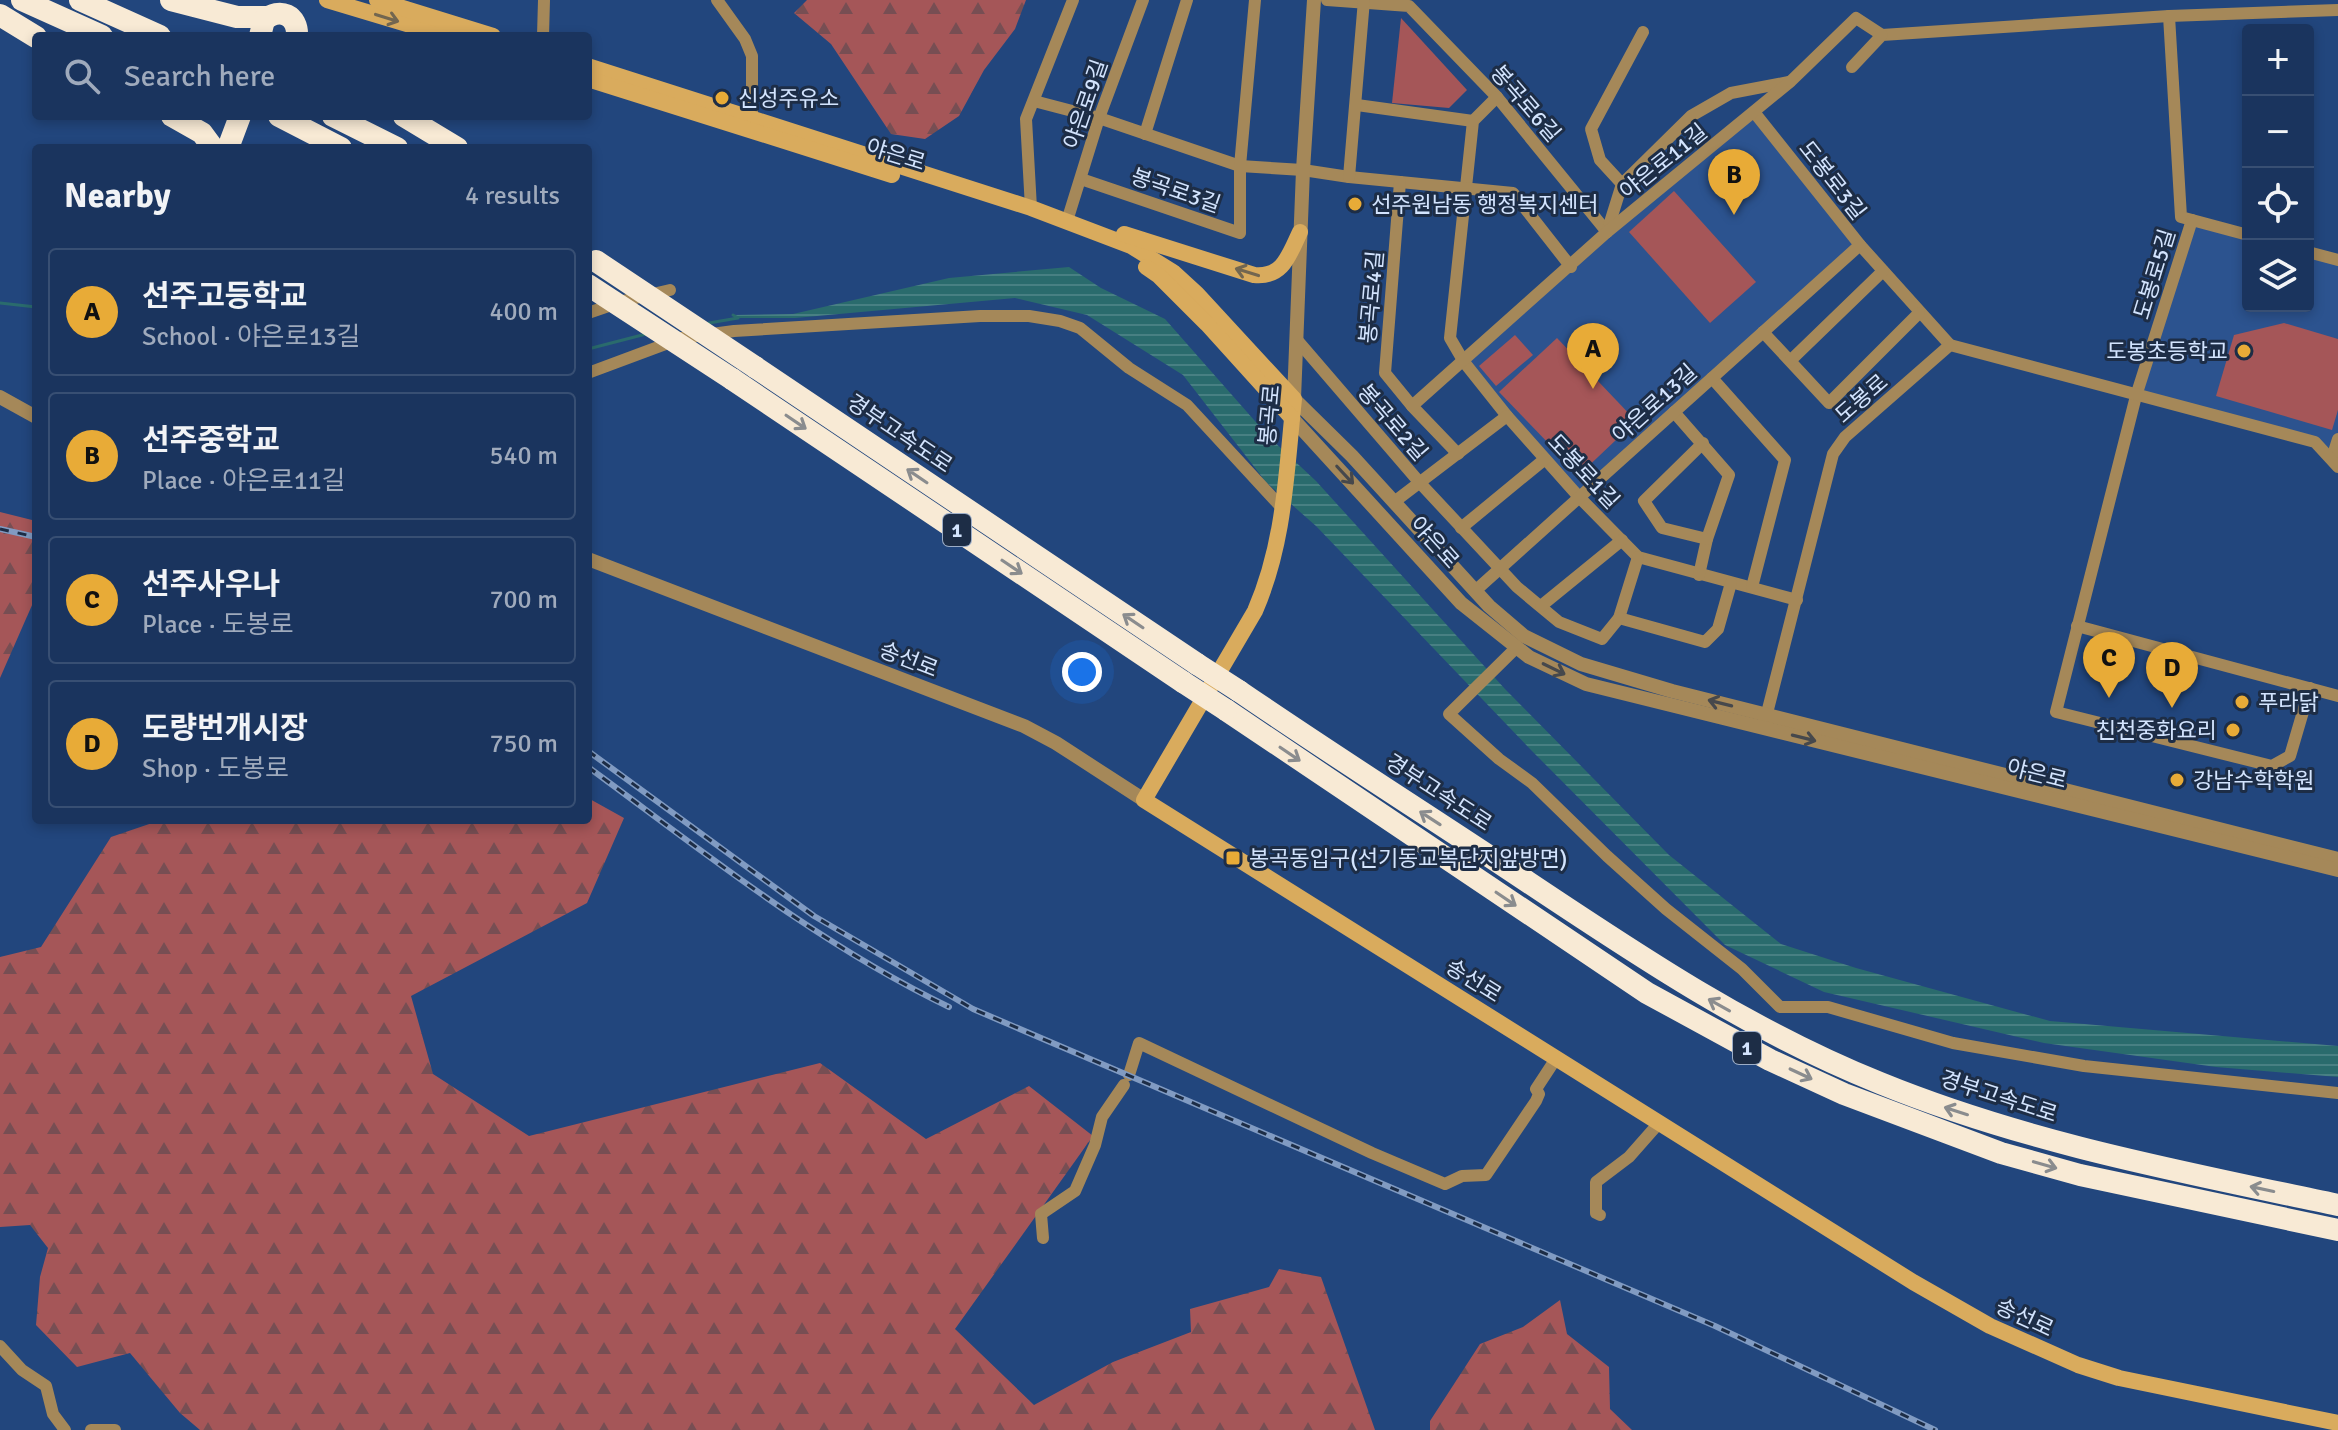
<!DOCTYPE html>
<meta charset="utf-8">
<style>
body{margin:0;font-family:Signika,"Noto Sans KR",sans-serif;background:#233c64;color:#f1f3f6}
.controls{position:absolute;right:24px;top:24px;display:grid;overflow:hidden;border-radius:8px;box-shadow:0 4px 12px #0003}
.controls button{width:72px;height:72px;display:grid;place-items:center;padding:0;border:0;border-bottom:2px solid #384f73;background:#1a345e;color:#f1f3f6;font:40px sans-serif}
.you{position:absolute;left:1082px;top:672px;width:28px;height:28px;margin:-20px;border:6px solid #fff;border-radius:50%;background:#1a73e8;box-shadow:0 0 0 12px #1a73e833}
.badge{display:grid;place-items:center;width:52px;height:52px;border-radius:50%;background:#e8ab37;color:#111;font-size:26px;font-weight:700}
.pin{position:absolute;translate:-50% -66px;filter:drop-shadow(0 2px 4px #0008)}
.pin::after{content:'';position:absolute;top:42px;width:28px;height:24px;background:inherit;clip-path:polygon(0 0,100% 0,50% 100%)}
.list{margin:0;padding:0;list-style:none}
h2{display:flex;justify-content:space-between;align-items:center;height:104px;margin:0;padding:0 32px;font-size:34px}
h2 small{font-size:26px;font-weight:400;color:#9faabc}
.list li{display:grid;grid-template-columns:52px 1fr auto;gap:24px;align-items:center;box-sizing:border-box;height:128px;margin:0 16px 16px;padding:0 16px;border:2px solid #384f73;border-radius:8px}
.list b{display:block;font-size:30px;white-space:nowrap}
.list p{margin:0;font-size:26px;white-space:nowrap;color:#9faabc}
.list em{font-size:26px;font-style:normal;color:#9faabc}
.icon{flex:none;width:44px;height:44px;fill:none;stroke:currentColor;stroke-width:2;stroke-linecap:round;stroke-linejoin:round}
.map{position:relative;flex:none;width:2338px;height:1430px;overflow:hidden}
.search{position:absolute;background:#1a345e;box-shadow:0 4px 12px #0003;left:32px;top:32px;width:560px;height:88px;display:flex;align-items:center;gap:20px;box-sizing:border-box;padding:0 28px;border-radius:8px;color:#9faabc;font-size:30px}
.panel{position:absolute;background:#1a345e;box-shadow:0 4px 12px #0003;left:32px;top:144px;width:560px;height:680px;border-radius:8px}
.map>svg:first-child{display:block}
.built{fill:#2c538f}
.green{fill:#a55658}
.forest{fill:url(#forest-firs)}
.water{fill:url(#water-rules)}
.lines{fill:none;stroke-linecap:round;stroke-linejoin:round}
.stream{stroke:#2a6b6d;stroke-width:3}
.minor{stroke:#a58859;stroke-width:12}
.tertiary{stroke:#a58859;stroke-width:14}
.secondary{stroke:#d9ab5d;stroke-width:16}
.motorway{stroke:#f8ead5;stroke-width:22}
.rail-casing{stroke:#819bc2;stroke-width:6}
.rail{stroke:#1d2d46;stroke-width:3;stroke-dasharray:9;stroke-linecap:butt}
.motorway-bridge{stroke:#f8ead5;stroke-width:22}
.oneway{stroke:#726650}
.oneway2{stroke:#8a8c8e}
.oneway3{stroke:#46484c}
.poi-dot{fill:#e8ab37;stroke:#1d2d46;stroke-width:3}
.labels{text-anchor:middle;stroke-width:6;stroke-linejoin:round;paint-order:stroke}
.shield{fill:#1d2d46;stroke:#9cadc7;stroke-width:2}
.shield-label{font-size:20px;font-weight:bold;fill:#d3e4fe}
.poi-label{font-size:22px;fill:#d3e4fe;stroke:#1d2d46;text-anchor:start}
.street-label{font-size:22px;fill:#d3e4fe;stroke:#1d2d46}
</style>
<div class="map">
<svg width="2338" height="1430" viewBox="0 0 2338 1430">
<defs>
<pattern id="forest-firs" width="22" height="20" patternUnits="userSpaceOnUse" patternTransform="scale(2)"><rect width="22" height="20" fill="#a55658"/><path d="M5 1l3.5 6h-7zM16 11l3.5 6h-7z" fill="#774e53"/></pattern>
<pattern id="water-rules" width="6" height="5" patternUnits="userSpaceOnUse" patternTransform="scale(2)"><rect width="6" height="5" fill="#2a6b6d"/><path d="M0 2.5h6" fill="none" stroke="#488083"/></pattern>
</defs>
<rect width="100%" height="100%" fill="#22467d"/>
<g class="built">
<path d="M1754,112L1860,245L1579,497L1464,362Z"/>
<path d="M2192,220L2248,235V306H2308V252L2338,260V439L2332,458L2315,442L2136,396Z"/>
</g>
<g class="green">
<path d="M1401,18L1467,90L1449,108L1392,103Z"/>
<path d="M1674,191L1756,282L1710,323L1629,232Z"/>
<path d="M2284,323L2338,339V410L2332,430L2216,396L2234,335Z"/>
<path d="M1515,335L1533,355L1496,386L1479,366Z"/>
<path d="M1557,338L1636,421L1579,475L1499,392Z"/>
</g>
<g class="forest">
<path d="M807,0H1026L1015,29L984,70L959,116L925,139L891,134L831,44L794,13Z"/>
<path d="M0,512L36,521V596L0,678Z"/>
<path d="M588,798L624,818L587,903L411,996L433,1074L529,1136L820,1063L926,1139L1029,1086L1093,1136L955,1329L1034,1405L1113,1362L1191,1332L1190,1309L1269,1287L1279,1269L1321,1277L1375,1430H200L180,1413L130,1353L77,1367L36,1325L40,1277L48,1248L30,1225L0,1227V957L41,947L111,837L161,820H588Z"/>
<path d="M1560,1300L1567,1334L1609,1367L1610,1409L1632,1430H1430V1421L1480,1344L1523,1327Z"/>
</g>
<path class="water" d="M1069,267L1101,288L1165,319L1269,437L1316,481L1505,689L1669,855L1781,944L1856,968L2050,1021L2338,1046V1077L2216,1067L2044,1043L1824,992L1725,945L1530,749L1316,526L1266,482L1183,375L1087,315L1015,298L795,318H738L733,315L793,314L949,278Z"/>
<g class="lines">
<g class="stream">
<path d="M0,303L36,307"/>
<path d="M709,323L738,318L733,315"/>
<path d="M588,349L646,334"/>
</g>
<g class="minor">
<path d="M717,0L745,39L752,56V126"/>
<path d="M1327,0L1409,6L1497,97L1607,232"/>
<path d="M2169,16L2181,217L2192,220"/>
<path d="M543,36L544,0"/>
<path d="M1852,67L1882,35L2169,16L2338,10"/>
<path d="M1497,97L1473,121L1450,338L1464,362L1507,416L1579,497L1638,557L1797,600"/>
<path d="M1034,101L1099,118L1240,166L1303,170L1349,177L1513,193L1571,267"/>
<path d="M1357,105L1473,121"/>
<path d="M1754,112L1860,245L1950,345"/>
<path d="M1145,134L1187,0"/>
<path d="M1349,177L1364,0"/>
<path d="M1081,179L1240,233V166L1255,0"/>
<path d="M1400,182L1385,373L1412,406"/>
<path d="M1622,184L1600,160L1591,129L1643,32"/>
<path d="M1031,208L1026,119L1073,0"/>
<path d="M1067,221L1099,118L1143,0"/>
<path d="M1607,232L1622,184L1691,116L1731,93L1789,82"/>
<path d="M2248,235L2192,220L2136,396L2056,712L2272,766L2290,756L2310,688"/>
<path d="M2308,252L2338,260"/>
<path d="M588,313L623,301L670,290"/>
<path d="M1763,332L1829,403L1919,313"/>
<path d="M1297,340L1420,483L1517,587L1559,622L1602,639L1619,618L1638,557"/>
<path d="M1791,360L1883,271"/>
<path d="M588,373L682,338L734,331L980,316H1029L1060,321L1080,328L1129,368L1187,405L1283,509"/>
<path d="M1712,378L1785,460L1752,587"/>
<path d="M1674,412L1729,475L1707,539L1699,575"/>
<path d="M1703,443L1644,501L1662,528L1707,539"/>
<path d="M1458,454L1412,406L1607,232L1791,81L1856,18L1882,35"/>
<path d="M2332,458L2338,439"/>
<path d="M1394,502L1507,416"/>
<path d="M1461,528L1545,459"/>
<path d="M1475,591L1860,245"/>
<path d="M1541,606L1622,540"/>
<path d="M1619,618L1705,642L1718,629L1731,583"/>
<path d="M2077,626L2338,696"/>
<path d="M1517,647L1449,714L1499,759L1532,783L1607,856L1666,909L1742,969L1780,1007H1828L1953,1043L2084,1066L2338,1093"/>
<path d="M1765,721L1833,454L1845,437L1950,345L2315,442L2338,467"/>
<path d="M1129,1075L1139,1043L1372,1153L1445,1184L1462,1176L1486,1175L1536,1101L1539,1094L1536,1089L1557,1057"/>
<path d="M1600,1215L1596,1213V1182L1629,1157L1659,1123"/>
<path d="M1043,1238L1041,1214L1075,1191L1095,1145L1102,1117L1124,1085"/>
<path d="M0,1346L22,1370L46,1386L53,1414L65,1430"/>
<path d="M91,1430H115"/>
</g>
<g class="tertiary">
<path d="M1314,0L1303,170L1294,399L1352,456L1489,606L1524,636L1581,664L1672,691L2338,859"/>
<path d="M0,397L36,417"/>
<path d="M1292,418L1461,603L1529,657L1586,684L2338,870"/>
<path d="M588,559L1024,726L1056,743L1144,800"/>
</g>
<g class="secondary">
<path d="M327,0L447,36"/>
<path d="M377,0L493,36"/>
<path d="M588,66L1031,208L1131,246L1173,272L1197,294L1294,399C1286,473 1285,542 1255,611L1144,800L1913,1282L1990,1326L2078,1365L2119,1378L2338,1423"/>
<path d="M588,79L892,175"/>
<path d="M1124,234L1254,275C1283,278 1289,255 1300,232"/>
<path d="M1146,267L1159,276L1207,324L1292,418"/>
</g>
<g class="motorway">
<path d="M22,0L102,36"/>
<path d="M80,0L160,36"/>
<path d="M171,0L237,17H268"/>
<path d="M0,15L36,37"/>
<path d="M260,36L264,20C280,7 298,15 297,36"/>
<path d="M172,116L202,133L213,148"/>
<path d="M279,116L341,148"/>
<path d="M333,116L397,148"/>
<path d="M404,116L457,148"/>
<path d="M228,148L240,116"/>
<path d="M755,367L1197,664"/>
<path d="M732,379L1183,682"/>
<path d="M1239,691C1328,752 1418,809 1507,868C1627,948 1745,1029 1880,1083C2027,1143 2183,1172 2338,1205"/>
<path d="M1226,710L1647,993L1770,1060L1844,1094L2001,1153L2080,1175L2338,1230"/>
</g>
<g class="rail-casing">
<g id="rail">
<path d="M0,529L36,537"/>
<path d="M588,751L814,916L973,1009L1715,1326L1935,1430"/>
<path d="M588,767C704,852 818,944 949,1007"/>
</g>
</g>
<use href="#rail" class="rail"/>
<g class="motorway-bridge">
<path d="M596,261L755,367"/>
<path d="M588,285L732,379"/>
<path d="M1197,664L1239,691"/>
<path d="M1183,682L1226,710"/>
</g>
</g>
<defs><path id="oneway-shaft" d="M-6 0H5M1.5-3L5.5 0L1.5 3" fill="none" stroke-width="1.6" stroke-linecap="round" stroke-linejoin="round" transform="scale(2)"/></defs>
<g class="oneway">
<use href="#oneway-shaft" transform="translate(387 18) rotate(17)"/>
<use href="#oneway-shaft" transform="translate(1247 272) rotate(-163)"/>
</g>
<g class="oneway2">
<use href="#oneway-shaft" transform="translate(796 422) rotate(34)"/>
<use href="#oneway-shaft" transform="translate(917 476) rotate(-146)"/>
<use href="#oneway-shaft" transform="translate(1012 567) rotate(34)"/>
<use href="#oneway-shaft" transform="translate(1133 621) rotate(-146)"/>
<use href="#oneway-shaft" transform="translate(1290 754) rotate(34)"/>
<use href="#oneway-shaft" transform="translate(1430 818) rotate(-147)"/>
<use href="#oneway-shaft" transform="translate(1506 899) rotate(34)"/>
<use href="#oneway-shaft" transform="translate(1719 1005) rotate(-151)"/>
<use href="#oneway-shaft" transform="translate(1801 1074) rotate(25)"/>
<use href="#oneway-shaft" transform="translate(1956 1111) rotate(-162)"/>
<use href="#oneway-shaft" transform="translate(2045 1165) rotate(16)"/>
<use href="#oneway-shaft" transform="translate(2262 1189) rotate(-168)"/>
</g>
<g class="oneway3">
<use href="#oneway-shaft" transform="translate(1345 475) rotate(47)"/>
<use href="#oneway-shaft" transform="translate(1554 669) rotate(26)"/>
<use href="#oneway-shaft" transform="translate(1720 703) rotate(-166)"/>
<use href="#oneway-shaft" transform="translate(1804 738) rotate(14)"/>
</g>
<g class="poi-dot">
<circle cx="722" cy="98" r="8"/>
<circle cx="1355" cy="204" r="8"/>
<circle cx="2244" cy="351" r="8"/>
<circle cx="2242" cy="702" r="8"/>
<circle cx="2233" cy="730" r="8"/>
<circle cx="2177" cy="780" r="8"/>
<rect x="1225" y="850" width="16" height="16" rx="4"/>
</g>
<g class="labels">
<g class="shield">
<rect x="943" y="514" width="28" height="32" rx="6"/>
<rect x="1733" y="1032" width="28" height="32" rx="6"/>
</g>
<g class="shield-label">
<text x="957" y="537">1</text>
<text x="1747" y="1055">1</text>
</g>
<g class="poi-label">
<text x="738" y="106">신성주유소</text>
<text x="1371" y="212">선주원남동 행정복지센터</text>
<text x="2228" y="359" text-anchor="end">도봉초등학교</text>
<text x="2258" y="710">푸라닭</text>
<text x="2217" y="738" text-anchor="end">친천중화요리</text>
<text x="2193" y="788">강남수학학원</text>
<text x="1249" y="866">봉곡동입구(선기동교복단지앞방면)</text>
</g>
<g class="street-label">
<text transform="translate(1526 103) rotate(49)" y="8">봉곡로6길</text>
<text transform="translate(1085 104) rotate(-71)" y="8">야은로9길</text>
<text transform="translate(896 154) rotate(17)" y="8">야은로</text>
<text transform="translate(1663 161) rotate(-39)" y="8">야은로11길</text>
<text transform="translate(1833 180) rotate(52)" y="8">도봉로3길</text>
<text transform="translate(1176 190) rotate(19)" y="8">봉곡로3길</text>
<text transform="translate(2154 274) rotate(-73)" y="8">도봉로5길</text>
<text transform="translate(1371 297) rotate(-85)" y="8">봉곡로4길</text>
<text transform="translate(1861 398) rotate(-41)" y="8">도봉로</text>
<text transform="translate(1654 403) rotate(-42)" y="8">야은로13길</text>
<text transform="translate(1269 415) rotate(-85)" y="8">봉곡로</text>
<text transform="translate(1393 422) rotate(49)" y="8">봉곡로2길</text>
<text transform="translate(900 433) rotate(34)" y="8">경부고속도로</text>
<text transform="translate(1584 471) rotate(47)" y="8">도봉로1길</text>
<text transform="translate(1435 542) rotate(48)" y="8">야은로</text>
<text transform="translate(909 659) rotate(21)" y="8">송선로</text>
<text transform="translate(2037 773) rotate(14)" y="8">야은로</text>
<text transform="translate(1439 792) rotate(33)" y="8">경부고속도로</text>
<text transform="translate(1474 980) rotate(32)" y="8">송선로</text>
<text transform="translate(1999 1096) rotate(18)" y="8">경부고속도로</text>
<text transform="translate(2025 1317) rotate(25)" y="8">송선로</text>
</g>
</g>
</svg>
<div class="controls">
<button>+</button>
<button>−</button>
<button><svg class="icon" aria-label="locate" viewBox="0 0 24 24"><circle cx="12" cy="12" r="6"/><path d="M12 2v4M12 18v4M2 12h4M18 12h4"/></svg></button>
<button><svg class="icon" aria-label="layers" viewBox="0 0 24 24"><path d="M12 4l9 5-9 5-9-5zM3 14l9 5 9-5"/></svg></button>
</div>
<div class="you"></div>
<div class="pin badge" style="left:1593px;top:389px">A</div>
<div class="pin badge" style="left:1734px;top:215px">B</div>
<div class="pin badge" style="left:2109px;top:698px">C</div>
<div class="pin badge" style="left:2172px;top:708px">D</div>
<div class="search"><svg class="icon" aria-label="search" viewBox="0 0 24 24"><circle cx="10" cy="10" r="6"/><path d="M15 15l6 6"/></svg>Search here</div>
<section class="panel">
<h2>Nearby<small>4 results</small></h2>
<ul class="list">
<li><span class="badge">A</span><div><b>선주고등학교</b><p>School · 야은로13길</p></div><em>400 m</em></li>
<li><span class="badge">B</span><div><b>선주중학교</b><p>Place · 야은로11길</p></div><em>540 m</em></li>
<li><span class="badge">C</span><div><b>선주사우나</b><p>Place · 도봉로</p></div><em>700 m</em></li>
<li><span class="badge">D</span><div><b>도량번개시장</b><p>Shop · 도봉로</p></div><em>750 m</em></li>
</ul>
</section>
</div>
